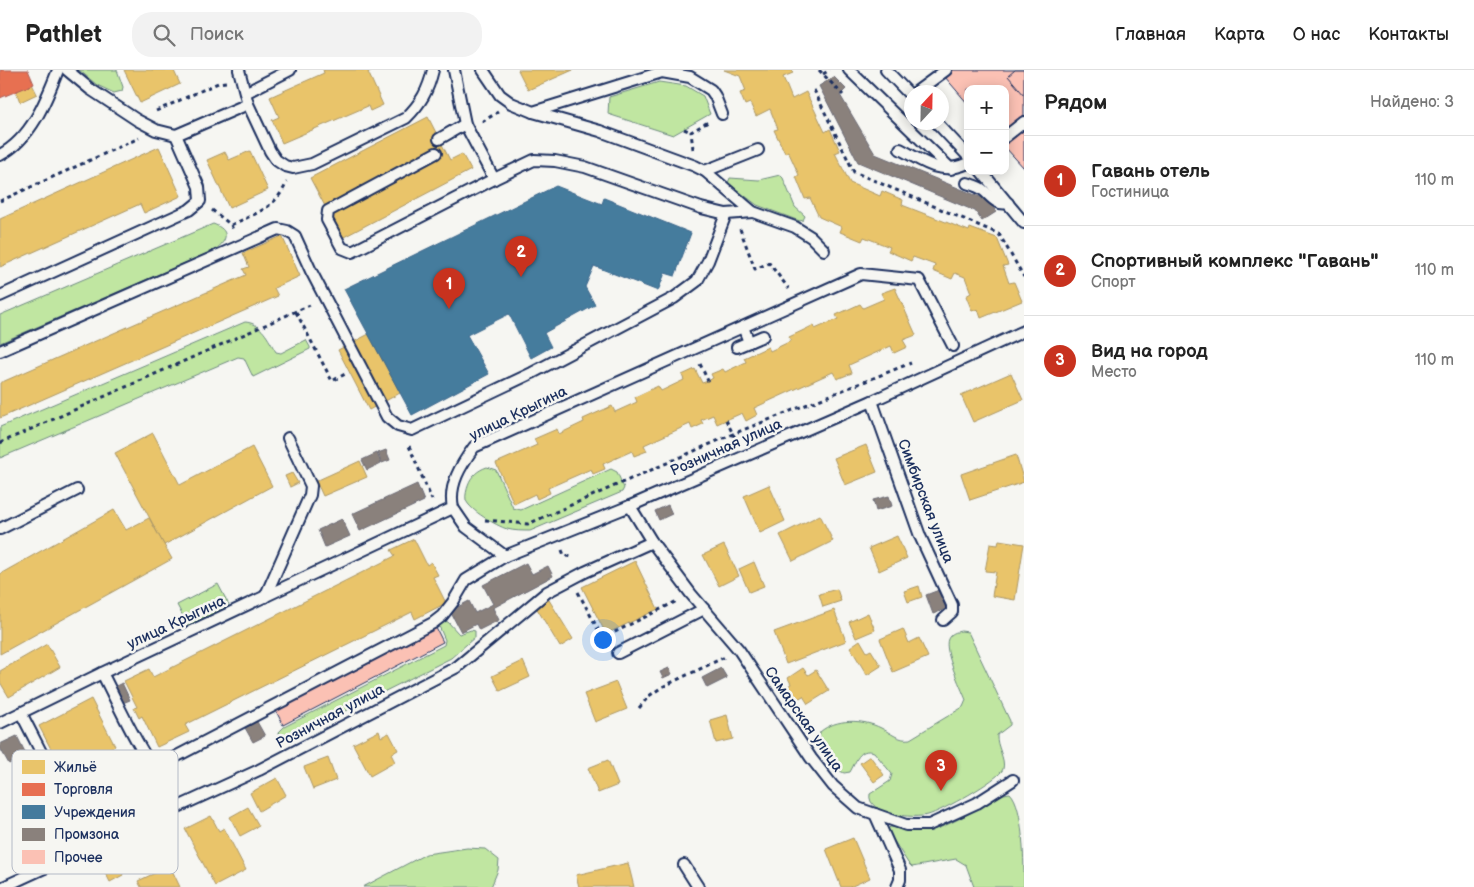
<!DOCTYPE html>
<html lang="ru">
<meta charset="utf-8">
<style>
body{margin:0;font-family:"Balsamiq Sans",sans-serif;background:#f2f2f2;color:#222}
.controls{position:absolute;right:15px;top:15px;display:grid;overflow:hidden;border-radius:10px;box-shadow:0 2px 12px #0003}
.controls button{width:45px;height:45px;display:grid;place-items:center;padding:0;border:0;border-bottom:1px solid #e0e0e0;background:#fff;color:#222;font:25px sans-serif}
.compass{position:absolute;left:904px;top:15px;width:45px;height:45px;border-radius:50%;background:#fff;box-shadow:0 2px 12px #0003;rotate:22deg}
.you{position:absolute;left:602px;top:569px;width:18px;height:18px;margin:-12px;border:4px solid #fff;border-radius:50%;background:#1a73e8;box-shadow:0 0 0 8px #1a73e833}
.badge{display:grid;place-items:center;width:32px;height:32px;border-radius:50%;background:#c8321e;color:#fff;font-size:16px;font-weight:700}
.pin{position:absolute;translate:-50% -41px;filter:drop-shadow(0 1px 2px #0008)}
.pin::after{content:'';position:absolute;top:26px;width:18px;height:15px;background:inherit;clip-path:polygon(0 0,100% 0,50% 100%)}
.list{margin:0;padding:0;list-style:none}
h2{display:flex;justify-content:space-between;align-items:center;height:65px;margin:0;padding:0 20px;font-size:21px}
h2 small{font-size:16px;font-weight:400;color:#767676}
.list li{display:grid;grid-template-columns:32px 1fr auto;gap:15px;align-items:center;box-sizing:border-box;height:90px;padding:0 20px;border-top:1px solid #e0e0e0}
.list b{display:block;font-size:19px;white-space:nowrap}
.list p{margin:0;font-size:16px;white-space:nowrap;color:#767676}
.list em{font-size:16px;font-style:normal;color:#767676}
.icon{flex:none;width:28px;height:28px;fill:none;stroke:currentColor;stroke-width:2;stroke-linecap:round;stroke-linejoin:round}
.map{position:relative;flex:none;width:1024px;height:817px;overflow:hidden}
header{display:flex;align-items:center;gap:30px;box-sizing:border-box;height:70px;padding:0 25px;background:#fff;border-bottom:1px solid #e0e0e0}
header strong{font-size:24px}
nav{display:flex;gap:28px;margin-inline-start:auto;font-size:18px}
.search{width:350px;height:45px;background:#f2f2f2;display:flex;align-items:center;gap:12px;box-sizing:border-box;padding:0 18px;border-radius:20px;color:#767676;font-size:19px}
main{display:flex}
aside{flex:1;background:#fff}
.map>svg:first-child{display:block}
.green{fill:#c0e6a1;stroke:#6e8a80}
.homes{fill:#e9c46a;stroke:#ab9766}
.shops{fill:#e76f51;stroke:#aa5c55}
.public{fill:#457b9d;stroke:#38648a}
.industry{fill:#8a817c;stroke:#696873}
.building{fill:#fbc1b4;stroke:#1b2f5e}
.lines{fill:none;stroke-linecap:round;stroke-linejoin:round}
.service-casing{stroke:#1b2f5e;stroke-width:14}
.path{stroke:#1b2f5e;stroke-width:3;stroke-dasharray:4 4;stroke-linecap:butt}
.service{stroke:#f6f6f2;stroke-width:10}
.labels{text-anchor:middle;stroke-width:5;stroke-linejoin:round;paint-order:stroke}
.street-label{font-size:15px;fill:#1b2f5e;stroke:#f6f6f2}
.key{fill:#f6f6f2;stroke:#b4bac6;stroke-width:1}
.key-label{font-size:14px;fill:#1b2f5e}
</style>
<header>
<strong>Pathlet</strong>
<div class="search"><svg class="icon" aria-label="search" viewBox="0 0 24 24"><circle cx="10" cy="10" r="6"/><path d="M15 15l6 6"/></svg>Поиск</div>
<nav><a>Главная</a><a>Карта</a><a>О нас</a><a>Контакты</a></nav>
</header>
<main>
<div class="map">
<svg width="1024" height="817" viewBox="0 0 1024 817">
<rect width="100%" height="100%" fill="#f6f6f2"/>
<filter id="ink" filterUnits="userSpaceOnUse"><feTurbulence type="fractalNoise" baseFrequency=".02" numOctaves="2"/><feDisplacementMap in="SourceGraphic" scale="10" xChannelSelector="R" yChannelSelector="G"/><feConvolveMatrix kernelMatrix="1 2 1 2 8 2 1 2 1" color-interpolation-filters="sRGB"/></filter>
<g filter="url(#ink)">
<g class="green">
<path d="M79,0H117L123,17L122,21L114,23L97,15Z"/>
<path d="M659,12L686,16L703,26L710,44L673,65L608,44L609,27Z"/>
<path d="M780,105L783,108L795,137L805,146L803,150L800,151L794,149L757,135L728,113L730,108L759,110Z"/>
<path d="M213,154C230,160 228,170 215,180L0,273V245Z"/>
<path d="M245,252C262,253 268,269 276,282L281,283L306,270L310,277V279L253,307L244,288L238,287L0,388V357Z"/>
<path d="M487,397L496,400L513,438L521,440L611,399L617,402L624,418L622,422L530,461C522,461 514,461 507,459C497,456 469,440 466,430C465,425 467,420 468,415C471,406 478,400 487,397Z"/>
<path d="M218,514L229,535L188,556L177,535Z"/>
<path d="M444,551L448,552L459,564L471,560L475,561V567L451,588L290,669L284,671L279,669L278,663L284,657L444,575L445,570L439,556L441,552Z"/>
<path d="M961,561L968,562L1010,651V655L997,665C996,676 1006,689 1003,699C1000,709 940,742 928,745C914,749 866,745 870,724L890,711L892,704L874,682C859,677 856,692 850,702L844,703L840,701C829,688 817,680 820,662C836,648 863,649 881,658C891,663 899,671 910,669L963,637L966,630C961,617 943,581 948,569C951,563 956,562 961,561Z"/>
<path d="M1010,723C1024,736 1024,796 1024,817H974L966,795L956,789L912,797L908,793L887,760L890,757C902,759 914,761 926,761C945,760 986,733 1004,724Z"/>
<path d="M467,778L485,779L499,790L498,800L491,817H363L426,784Z"/>
</g>
<g class="homes">
<path d="M124,0H176L174,1L180,14L140,33Z"/>
<path d="M323,0H373L368,2L383,35L370,41L368,36L282,73L272,50L279,47L270,27L324,3Z"/>
<path d="M518,0H573L528,20Z"/>
<path d="M724,0H792L793,3L783,7L792,29L806,22L825,62L830,59L840,81L835,83L850,113L880,126L882,121L903,130L902,135L969,161L970,158L997,168L1008,195L1003,196L1009,213L1014,212L1022,231L981,248L978,239L972,241L966,226L971,223L965,207L955,203L952,209L933,201L935,195L913,187L911,191L888,181L890,177L864,167L862,171L840,162L842,157L819,147L810,128L805,129L796,107L799,105L788,81L785,83L774,60L778,59L770,39L756,46L750,33L745,35L740,23L746,21L740,6Z"/>
<path d="M32,14L37,24L20,32L16,21Z"/>
<path d="M428,47L450,90L462,84L471,100L342,168L310,108Z"/>
<path d="M159,77L181,126L144,143L140,134L0,197V149Z"/>
<path d="M250,81L268,120L229,138L207,90L225,82L229,90Z"/>
<path d="M282,166L300,206L274,218L278,226L0,348V313L246,205L243,199L249,197L243,183Z"/>
<path d="M895,218L916,265L903,270L907,277L894,283L891,276L849,295L852,303L837,309L833,302L754,338L757,345L746,351L742,343L717,354L713,345L701,350L703,354L692,359L690,354L644,375L647,381L634,386L632,381L603,394L605,399L593,404L591,399L548,418L550,423L537,429L535,424L514,434L496,393L537,375L534,369L557,359L559,364L584,352L583,349L612,336L615,342L637,332L635,327L658,316L661,321L684,310L682,305L695,299L702,313L708,311L713,308L711,304L723,299L725,302L746,292L744,288L768,277L770,281L791,271L789,267L806,259L814,255L815,259L838,249L836,245L860,234L863,238L884,229L881,223Z"/>
<path d="M369,264L400,323L369,340L338,280Z"/>
<path d="M1011,303L1023,330L973,352L961,325Z"/>
<path d="M153,363L180,415L252,377L272,416L164,475L115,383Z"/>
<path d="M866,375L877,402L845,415L834,388Z"/>
<path d="M1016,385L1024,412L970,430L961,404Z"/>
<path d="M360,391L367,407L323,426L316,411Z"/>
<path d="M292,403L298,413L290,417L285,406Z"/>
<path d="M769,415L785,451L760,463L744,426Z"/>
<path d="M114,440L126,460L149,448L172,489L0,584V504Z"/>
<path d="M820,445L833,471L793,491L780,465Z"/>
<path d="M897,466L907,488L879,501L869,478Z"/>
<path d="M414,469L427,495L431,492L438,505L433,507L446,533L415,549L412,542L185,655L189,662L157,677L142,646L139,648L134,638L137,637L124,611L149,599L153,607L395,486L391,480Z"/>
<path d="M999,470L1024,474L1015,530L992,526L996,502L985,501L990,474L998,475Z"/>
<path d="M724,475L739,506L719,516L703,485Z"/>
<path d="M635,491L658,539L606,564L582,517Z"/>
<path d="M754,492L764,516L749,522L739,499Z"/>
<path d="M919,516L922,527L908,532L904,521Z"/>
<path d="M837,519L841,531L823,537L819,524Z"/>
<path d="M549,530L573,569L560,577L536,537Z"/>
<path d="M834,540L846,571L786,594L774,562Z"/>
<path d="M868,543L875,560L856,568L849,552Z"/>
<path d="M903,559L909,573L919,568L928,587L893,602L880,569Z"/>
<path d="M860,570L867,582L871,580L881,596L867,605L850,577Z"/>
<path d="M47,574L60,597L9,627L0,612V601Z"/>
<path d="M523,591L530,607L500,621L492,606Z"/>
<path d="M803,598L808,605L816,600L829,621L808,634L803,626L793,632L785,618L791,614L788,608Z"/>
<path d="M616,612L627,639L595,652L584,624Z"/>
<path d="M91,629L115,676L63,702L39,656Z"/>
<path d="M727,645L733,669L716,673L710,650Z"/>
<path d="M379,661L381,667L389,663L398,680L391,684L395,692L370,706L353,674Z"/>
<path d="M870,686L884,705L874,712L860,693Z"/>
<path d="M328,688L336,710L313,719L304,697Z"/>
<path d="M608,690L618,715L598,723L588,698Z"/>
<path d="M277,708L286,725L259,741L250,723Z"/>
<path d="M248,737L259,756L240,766L230,747Z"/>
<path d="M211,746L219,761L224,758L246,800L215,816L185,759Z"/>
<path d="M853,768L870,808L850,817H841L826,779Z"/>
<path d="M114,785L123,805L110,812L100,792Z"/>
<path d="M628,793L634,817H579L576,805Z"/>
<path d="M170,796L180,817H141L138,811Z"/>
</g>
<path class="shops" d="M0,0H28L34,14L0,28Z"/>
<path class="public" d="M556,116L602,134L604,128L691,163L675,206L665,203L658,221L594,196L585,217L595,235L544,263L551,277L531,288L509,244L467,265L489,304L412,345L344,219Z"/>
<g class="industry">
<path d="M834,7L846,19L840,25L875,84L990,131L996,142L982,151L975,141L858,92L819,16Z"/>
<path d="M386,380L390,390L382,393L378,383Z"/>
<path d="M377,383L381,393L367,400L362,390Z"/>
<path d="M417,414L424,431L360,461L352,444Z"/>
<path d="M889,426L892,436L876,441L873,430Z"/>
<path d="M668,435L672,444L659,450L655,441Z"/>
<path d="M342,449L350,466L325,477L318,460Z"/>
<path d="M526,493L532,504L548,496L553,506L493,538L499,550L479,560L476,554L461,562L450,541L469,531L475,543L493,534L483,515Z"/>
<path d="M939,520L946,539L933,544L926,525Z"/>
<path d="M669,598L672,604L663,608L660,602Z"/>
<path d="M721,598L727,608L707,618L702,608Z"/>
<path d="M122,613L130,630L120,634L112,618Z"/>
<path d="M256,650L265,666L253,672L244,656Z"/>
<path d="M17,666L26,684L9,694L0,678V674Z"/>
</g>
<g class="building">
<path d="M939,0H1024V98L1005,77V19H968V34Z"/>
<path d="M1015,0H1024V25L1008,6Z"/>
<path d="M436,558L443,572L283,655L276,641Z"/>
</g>
<g class="lines">
<g class="service-casing">
<g id="service">
<path d="M67,0L90,19L137,50L156,60L176,65L248,34"/>
<path d="M239,0L248,34L270,81L276,90L285,96L293,98L312,94L406,48C421,33 428,21 433,0"/>
<path d="M454,0L465,54L494,109"/>
<path d="M483,0L500,25L511,33L533,42L662,2L690,7L711,20L715,26L722,44"/>
<path d="M849,0L951,99"/>
<path d="M886,0L912,27"/>
<path d="M916,22L946,0"/>
<path d="M245,23L290,0"/>
<path d="M533,42L600,61L695,96L705,101L753,142L795,157L811,167L824,180"/>
<path d="M936,52L968,86"/>
<path d="M1005,67L1024,52"/>
<path d="M439,69L465,54"/>
<path d="M900,79C925,92 939,106 968,93"/>
<path d="M436,83L328,141L327,150L342,178L352,182L494,109L534,90L555,91L585,97L701,138L726,144L753,142"/>
<path d="M0,85C31,69 46,31 58,0"/>
<path d="M705,101L758,80"/>
<path d="M981,101L1024,153"/>
<path d="M967,113C972,115 978,116 983,120C991,126 996,136 1008,133"/>
<path d="M0,226L189,140L200,131L199,117L176,65"/>
<path d="M743,257L749,272L763,266"/>
<path d="M737,277L749,272"/>
<path d="M0,281L278,159L287,161L295,166L311,201L387,347L398,356L412,360L532,303L674,228L697,211L708,191L726,144"/>
<path d="M872,331L920,466L952,535V542L943,550"/>
<path d="M630,436L652,472L691,524L739,580L811,688L833,716L858,738L906,755H929L977,733L1013,710"/>
<path d="M453,438L466,457L505,486L630,436L872,331L1024,261"/>
<path d="M0,459L77,420"/>
<path d="M265,527L310,425L311,416L288,368"/>
<path d="M618,583L704,539"/>
<path d="M102,603C111,619 144,693 156,697L433,553L442,546L453,532L466,510L505,486"/>
<path d="M21,643L59,717"/>
<path d="M0,653L102,603L453,438C448,415 461,395 474,377L861,204L919,210L953,276"/>
<path d="M98,705L142,681"/>
<path d="M875,744L900,800V810L897,817"/>
<path d="M684,795L698,817"/>
<path d="M3,817L259,700L457,597L547,522L585,502L652,472"/>
</g>
</g>
<g class="path">
<path d="M819,0L843,25"/>
<path d="M823,4L830,0"/>
<path d="M814,20L854,102L999,164L1024,207"/>
<path d="M156,41L218,13L226,12"/>
<path d="M482,52L498,42"/>
<path d="M684,59L691,62"/>
<path d="M693,79L691,62L708,52"/>
<path d="M0,131L139,68"/>
<path d="M212,140L231,155L234,162"/>
<path d="M231,155C256,143 275,139 287,112"/>
<path d="M740,159L755,199L769,193L789,219"/>
<path d="M296,242L332,311L347,303"/>
<path d="M700,294L708,311"/>
<path d="M726,350L737,372"/>
<path d="M0,373L310,235"/>
<path d="M409,376L432,430"/>
<path d="M485,450L528,454L733,364L911,293"/>
<path d="M562,480L564,485L574,488"/>
<path d="M578,522L601,565L605,567L677,531"/>
<path d="M639,638L649,626L662,617L725,587"/>
</g>
<use href="#service" class="service"/>
</g>
</g>
<g class="labels">
<g class="street-label">
<text transform="translate(518 343) rotate(-26)" y="5">улица Крыгина</text>
<text transform="translate(726 377) rotate(-24)" y="5">Розничная улица</text>
<text transform="translate(926 431) rotate(69)" y="5">Симбирская улица</text>
<text transform="translate(176 552) rotate(-25)" y="5">улица Крыгина</text>
<text transform="translate(330 646) rotate(-28)" y="5">Розничная улица</text>
<text transform="translate(804 649) rotate(55)" y="5">Самарская улица</text>
</g>
</g>
<rect x="12" y="680" width="166" height="124" rx="8" class="key"/>
<rect x="22" y="690" width="23" height="14" fill="#e9c46a"/>
<rect x="22" y="713" width="23" height="13" fill="#e76f51"/>
<rect x="22" y="735" width="23" height="14" fill="#457b9d"/>
<rect x="22" y="758" width="23" height="13" fill="#8a817c"/>
<rect x="22" y="780" width="23" height="14" fill="#fbc1b4"/>
<g class="key-label">
<text x="54" y="702">Жильё</text>
<text x="54" y="724">Торговля</text>
<text x="54" y="747">Учреждения</text>
<text x="54" y="769">Промзона</text>
<text x="54" y="792">Прочее</text>
</g>
</svg>
<div class="controls">
<button>+</button>
<button>−</button>
</div>
<svg class="compass" viewBox="-18 -18 36 36"><path d="M0-13l5 13h-10z" fill="#e53935"/><path d="M0 13l5-13h-10z" fill="#767676"/></svg>
<div class="you"></div>
<div class="pin badge" style="left:449px;top:239px">1</div>
<div class="pin badge" style="left:521px;top:207px">2</div>
<div class="pin badge" style="left:941px;top:721px">3</div>
</div>
<aside>
<h2>Рядом<small>Найдено: 3</small></h2>
<ul class="list">
<li><span class="badge">1</span><div><b>Гавань отель</b><p>Гостиница</p></div><em>110 m</em></li>
<li><span class="badge">2</span><div><b>Спортивный комплекс &quot;Гавань&quot;</b><p>Спорт</p></div><em>110 m</em></li>
<li><span class="badge">3</span><div><b>Вид на город</b><p>Место</p></div><em>110 m</em></li>
</ul>
</aside>
</main>
